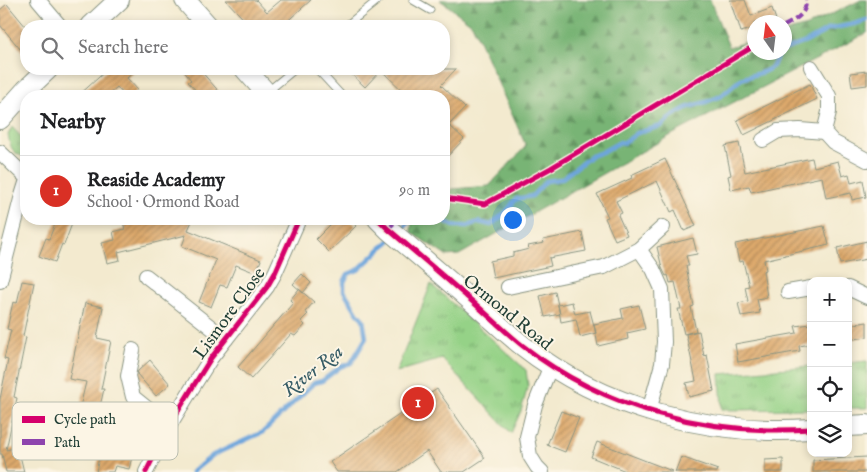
<!DOCTYPE html>
<meta charset="utf-8">
<style>
body{margin:0;font-family:"IM FELL English",serif;background:#f2f2f2;color:#202124}
.controls{position:absolute;right:15px;bottom:15px;display:grid;overflow:hidden;border-radius:10px;box-shadow:0 2px 8px #0003}
.controls button{width:45px;height:45px;display:grid;place-items:center;padding:0;border:0;border-bottom:1px solid #e0e0e0;background:#fff;color:#202124;font:25px sans-serif}
.compass{position:absolute;left:747px;top:15px;width:45px;height:45px;border-radius:50%;background:#fff;box-shadow:0 2px 8px #0003;rotate:346deg}
.you{position:absolute;left:512px;top:219px;width:18px;height:18px;margin:-12px;border:4px solid #fff;border-radius:50%;background:#1a73e8;box-shadow:0 0 0 8px #1a73e833}
.badge{display:grid;place-items:center;width:32px;height:32px;border-radius:50%;background:#d93025;color:#fff;font-size:16px;font-weight:700}
.pin{position:absolute;translate:-50% -50%;border:2px solid #fff;box-shadow:0 1px 5px #0006}
.list{margin:0;padding:0;list-style:none}
h2{display:flex;justify-content:space-between;align-items:center;height:65px;margin:0;padding:0 20px;font-size:21px}
h2 small{font-size:16px;font-weight:400;color:#757577}
.list li{display:grid;grid-template-columns:32px 1fr auto;gap:15px;align-items:center;box-sizing:border-box;height:70px;padding:0 20px;border-top:1px solid #e0e0e0}
.list b{display:block;font-size:19px;white-space:nowrap}
.list p{margin:0;font-size:16px;white-space:nowrap;color:#757577}
.list em{font-size:16px;font-style:normal;color:#757577}
.icon{flex:none;width:28px;height:28px;fill:none;stroke:currentColor;stroke-width:2;stroke-linecap:round;stroke-linejoin:round}
.map{position:relative;flex:none;width:867px;height:472px;overflow:hidden}
.search{position:absolute;background:#fff;box-shadow:0 2px 8px #0003;left:20px;top:20px;width:430px;height:55px;display:flex;align-items:center;gap:12px;box-sizing:border-box;padding:0 18px;border-radius:20px;color:#757577;font-size:19px}
.panel{position:absolute;background:#fff;box-shadow:0 2px 8px #0003;left:20px;top:90px;width:430px;height:135px;border-radius:20px}
.map>svg:first-child{display:block}
.grass{fill:url(#grass-tufts);stroke:#5a885e}
.forest{fill:url(#forest-firs);stroke:#4c7854}
.lines{fill:none;stroke-linecap:round;stroke-linejoin:round}
.stream{stroke:#6da5dc;stroke-width:4.5}
.building{fill:url(#building-hatch)}
.lane-casing{stroke:#899482;stroke-width:9}
.street-casing{stroke:#899482;stroke-width:16}
.secondary-casing{stroke:#899482;stroke-width:22}
.lane{stroke:#fff;stroke-width:7}
.street{stroke:#fff;stroke-width:14}
.secondary{stroke:#fff;stroke-width:20}
.quiet{stroke:#8e44ad;stroke-width:4;stroke-dasharray:8 4;stroke-linecap:butt}
.cycleway-casing{stroke:#fcf5e5;stroke-width:8}
.cycleway{stroke:#d6006c;stroke-width:5}
.labels{text-anchor:middle;stroke-width:4;stroke-linejoin:round;paint-order:stroke}
.street-label{font-size:18px;fill:#1f3d34;stroke:#fcf5e5}
.water-label{font-size:19px;font-style:italic;fill:#365c66;stroke:#fcf5e5}
.key{fill:#fcf5e5;stroke:#babeb0;stroke-width:1}
.key-label{font-size:14px;fill:#1f3d34}
</style>
<div class="map">
<svg width="867" height="472" viewBox="0 0 867 472">
<defs>
<pattern id="grass-tufts" width="24" height="20" patternUnits="userSpaceOnUse" patternTransform="scale(1.25)"><rect width="24" height="20" fill="#95d287"/><path d="M3 7l-1-3M5 7V3M7 7l1-3M15 17l-1-3M17 17v-4M19 17l1-3" fill="none" stroke="#79ac6f"/></pattern>
<pattern id="forest-firs" width="22" height="20" patternUnits="userSpaceOnUse" patternTransform="scale(1.25)"><rect width="22" height="20" fill="#78b474"/><path d="M5 1l3.5 6h-7zM16 11l3.5 6h-7z" fill="#629460"/></pattern>
<pattern id="building-hatch" width="6" height="6" patternUnits="userSpaceOnUse" patternTransform="scale(1.25)"><rect width="6" height="6" fill="#dda96c"/><path d="M-1 1l2-2M0 6l6-6M5 7l2-2" fill="none" stroke="#b38b5a"/></pattern>
</defs>
<rect width="100%" height="100%" fill="#fcf5e5"/>
<filter id="ink" filterUnits="userSpaceOnUse"><feTurbulence type="fractalNoise" baseFrequency=".02" numOctaves="2"/><feDisplacementMap in="SourceGraphic" scale="10" xChannelSelector="R" yChannelSelector="G"/><feConvolveMatrix kernelMatrix="1 2 1 2 8 2 1 2 1" color-interpolation-filters="sRGB"/></filter>
<filter id="wash" filterUnits="userSpaceOnUse"><feTurbulence type="fractalNoise" baseFrequency=".0096" numOctaves="4" result="noise"/><feDisplacementMap in="SourceGraphic" scale="20" xChannelSelector="R" yChannelSelector="G"/><feGaussianBlur stdDeviation="1.12" result="paint"/><feColorMatrix in="noise" values="0 0 0 0 0 0 0 0 0 0 0 0 0 0 0 0 0 1.4 0 .05"/><feComposite in="paint" operator="in"/></filter>
<g filter="url(#wash)">
<rect width="100%" height="100%" fill="#f3eacf"/>
<g class="grass">
<path d="M12,127L26,142V157C12,154 11,148 8,135Z"/>
<path d="M431,284L526,370L528,386L521,411L511,433L442,359L396,372Z"/>
<path d="M867,361V408H848V363Z"/>
<path d="M811,366V409L722,410L720,374Z"/>
</g>
<path class="forest" d="M440,0H710L729,47L754,40V52H784L785,32L807,26L861,0H867V33L673,134L459,255L446,256L411,232L412,219H444V194L452,189L489,186L526,146L472,24Z"/>
<g class="lines">
<g class="stream">
<path d="M784,50L806,42L829,29L854,24L867,20"/>
<path d="M441,219L454,226H467L479,222L491,225L506,212L516,199L532,196L546,181L561,179L591,156L602,152L620,142L624,143L637,133L661,126L672,116L686,108L706,102L721,96L741,79L763,72L769,69L773,66L776,59L780,52"/>
<path d="M400,231L412,219"/>
<path d="M192,472L213,455L263,432L314,383L322,381L340,367L351,363L366,338L363,319L358,314L344,291V282L348,274L358,270L392,238"/>
</g>
</g>
<g id="blocks">
<g class="building">
<path d="M226,0H256L267,12L281,0H311L282,26H250Z"/>
<path d="M730,0H745L751,16L772,8L776,20L769,22H754V28L741,32L738,22H737Z"/>
<path d="M7,4L26,27V56L0,25V10Z"/>
<path d="M108,69H137L127,78L138,90L131,96H125L117,87L107,96H78Z"/>
<path d="M182,69H199L223,96H201L188,82L191,80Z"/>
<path d="M346,69H456L441,85L465,108L449,125L464,139L444,160V96H408L381,70L365,87Z"/>
<path d="M867,71V85L852,87L850,73Z"/>
<path d="M810,84L817,99L744,135L737,120Z"/>
<path d="M739,143L745,172L812,158L814,167L838,161L842,176L849,174L851,183L863,180L866,197L852,200L851,193L826,198L822,177L751,192L749,186L731,190L728,176L731,175L725,146Z"/>
<path d="M665,159L696,226L684,231L675,210L671,212L657,181L616,201L622,213L618,215L627,235L615,240L605,218L608,217L597,194L632,178L631,175Z"/>
<path d="M57,219H66L73,221L64,245L62,244L55,262L39,256L46,238L49,239Z"/>
<path d="M135,219H193L188,230L261,260L256,273L236,265L227,287L220,285L211,307L199,302L216,260L182,246L186,235L118,252L120,260L107,263L102,243L115,240L113,232L125,229L123,222Z"/>
<path d="M336,219H350L356,226L329,252L316,239Z"/>
<path d="M824,226L829,245L764,260L766,270L763,271L767,297L757,299L760,313L741,316L738,303L748,301L745,287L749,286L743,261L739,262L735,244Z"/>
<path d="M582,232L586,251L549,258L551,266L493,278L490,261L513,256V253L529,249L528,246L544,243L543,240Z"/>
<path d="M693,238L697,254L686,256L689,266H686L694,306L691,307L696,331L684,334L678,309H681L675,282L670,283L668,275L666,276L662,268L657,247Z"/>
<path d="M867,241V259L840,264L837,248Z"/>
<path d="M302,274L311,283L303,293L293,284Z"/>
<path d="M22,281L34,283L23,336L26,337L14,397L17,398L6,450L18,447L24,472H6L2,454H0V399L8,360L4,359L11,330L7,329L13,302L17,303Z"/>
<path d="M299,289L314,302L305,312L308,314L301,321L305,325L295,336L291,334L251,379L238,367L293,303L290,300Z"/>
<path d="M555,292L560,314L545,317L540,296Z"/>
<path d="M572,302L575,314L590,311L596,333L580,337L576,319L561,322L558,305Z"/>
<path d="M85,303L103,307L97,338L111,341L101,389H104L98,415L79,411L86,382L69,379Z"/>
<path d="M639,305L645,329L627,333L628,339L598,346L594,324L623,318L621,309Z"/>
<path d="M867,322V337L848,340V325Z"/>
<path d="M811,324V344L799,346L800,351L738,362L735,344L797,333L795,326Z"/>
<path d="M699,331L704,356L707,355L714,391L689,397L686,383L696,381L686,334Z"/>
<path d="M150,360L170,384L156,396L137,374L138,371Z"/>
<path d="M437,389L485,458L464,472H441L427,451L397,472H337L330,462Z"/>
<path d="M561,411L579,418L565,452L547,445Z"/>
<path d="M107,419L125,423L118,454L132,457L129,469L115,466L113,472H96Z"/>
<path d="M597,442L672,471V472H628L591,457Z"/>
<path d="M681,457L718,470L717,472H675Z"/>
<path d="M867,457V472H813V460Z"/>
<path d="M783,459V472H765V460Z"/>
</g>
</g>
</g>
<g filter="url(#ink)">
<use href="#blocks" fill-opacity="0" stroke="#899482" stroke-width="1"/>
<g class="lines">
<g class="lane-casing">
<g id="lane">
<path d="M413,0L430,10"/>
<path d="M346,26L378,0"/>
<path d="M317,69L342,96"/>
<path d="M267,92L295,69"/>
</g>
</g>
<g class="street-casing">
<g id="street">
<path d="M38,0L60,26"/>
<path d="M811,67L829,96V112L824,132L833,142L867,160"/>
<path d="M763,140L778,131L800,130L824,132"/>
<path d="M0,152L26,177"/>
<path d="M639,249L653,269L662,289L664,342L662,364L649,411"/>
<path d="M146,276L226,339"/>
<path d="M0,281L21,199L26,183"/>
<path d="M508,287L604,267L639,249L663,227"/>
<path d="M848,288L867,297"/>
<path d="M788,292L811,288"/>
<path d="M133,350L128,376L133,397L169,426"/>
<path d="M146,472L169,426L194,385L211,358L267,287L275,273L299,219"/>
<path d="M542,472L537,467L530,456L527,437L535,405L551,365"/>
</g>
</g>
<g class="secondary-casing">
<g id="secondary">
<path d="M185,0L208,26"/>
<path d="M91,26L119,0"/>
<path d="M245,69L269,96"/>
<path d="M0,119L26,90L48,69"/>
<path d="M378,219L388,229C414,251 440,273 466,296C485,312 503,330 523,346C604,409 709,436 811,429"/>
<path d="M848,426L867,425"/>
</g>
</g>
<use href="#lane" class="lane"/>
<use href="#street" class="street"/>
<use href="#secondary" class="secondary"/>
<g class="quiet">
<path d="M784,26C795,20 807,14 806,0"/>
<path d="M388,229L398,219"/>
</g>
<g class="cycleway-casing">
<g id="cycleway">
<path d="M444,198L485,204L551,168L754,46"/>
<path d="M378,219L388,229C414,251 440,273 466,296C485,312 503,330 523,346C604,409 709,436 811,429"/>
<path d="M146,472L169,426L194,385L211,358L267,287L275,273L299,219"/>
</g>
</g>
<use href="#cycleway" class="cycleway"/>
</g>
</g>
<g class="labels">
<g class="street-label">
<text transform="translate(508 312) rotate(39)" y="6">Ormond Road</text>
<text transform="translate(229 313) rotate(-54)" y="6">Lismore Close</text>
</g>
<g class="water-label">
<text transform="translate(312 370) rotate(-38)" y="7">River Rea</text>
</g>
</g>
<rect x="12" y="402" width="166" height="58" rx="8" class="key"/>
<rect x="22" y="416" width="23" height="7" fill="#d6006c"/>
<rect x="22" y="439" width="23" height="6" fill="#8e44ad"/>
<g class="key-label">
<text x="54" y="424">Cycle path</text>
<text x="54" y="447">Path</text>
</g>
</svg>
<div class="controls">
<button>+</button>
<button>−</button>
<button><svg class="icon" aria-label="locate" viewBox="0 0 24 24"><circle cx="12" cy="12" r="6"/><path d="M12 2v4M12 18v4M2 12h4M18 12h4"/></svg></button>
<button><svg class="icon" aria-label="layers" viewBox="0 0 24 24"><path d="M12 4l9 5-9 5-9-5zM3 14l9 5 9-5"/></svg></button>
</div>
<svg class="compass" viewBox="-18 -18 36 36"><path d="M0-13l5 13h-10z" fill="#e53935"/><path d="M0 13l5-13h-10z" fill="#757577"/></svg>
<div class="you"></div>
<div class="pin badge" style="left:418px;top:403px">1</div>
<div class="search"><svg class="icon" aria-label="search" viewBox="0 0 24 24"><circle cx="10" cy="10" r="6"/><path d="M15 15l6 6"/></svg>Search here</div>
<section class="panel">
<h2>Nearby<small></small></h2>
<ul class="list">
<li><span class="badge">1</span><div><b>Reaside Academy</b><p>School · Ormond Road</p></div><em>90 m</em></li>
</ul>
</section>
</div>
